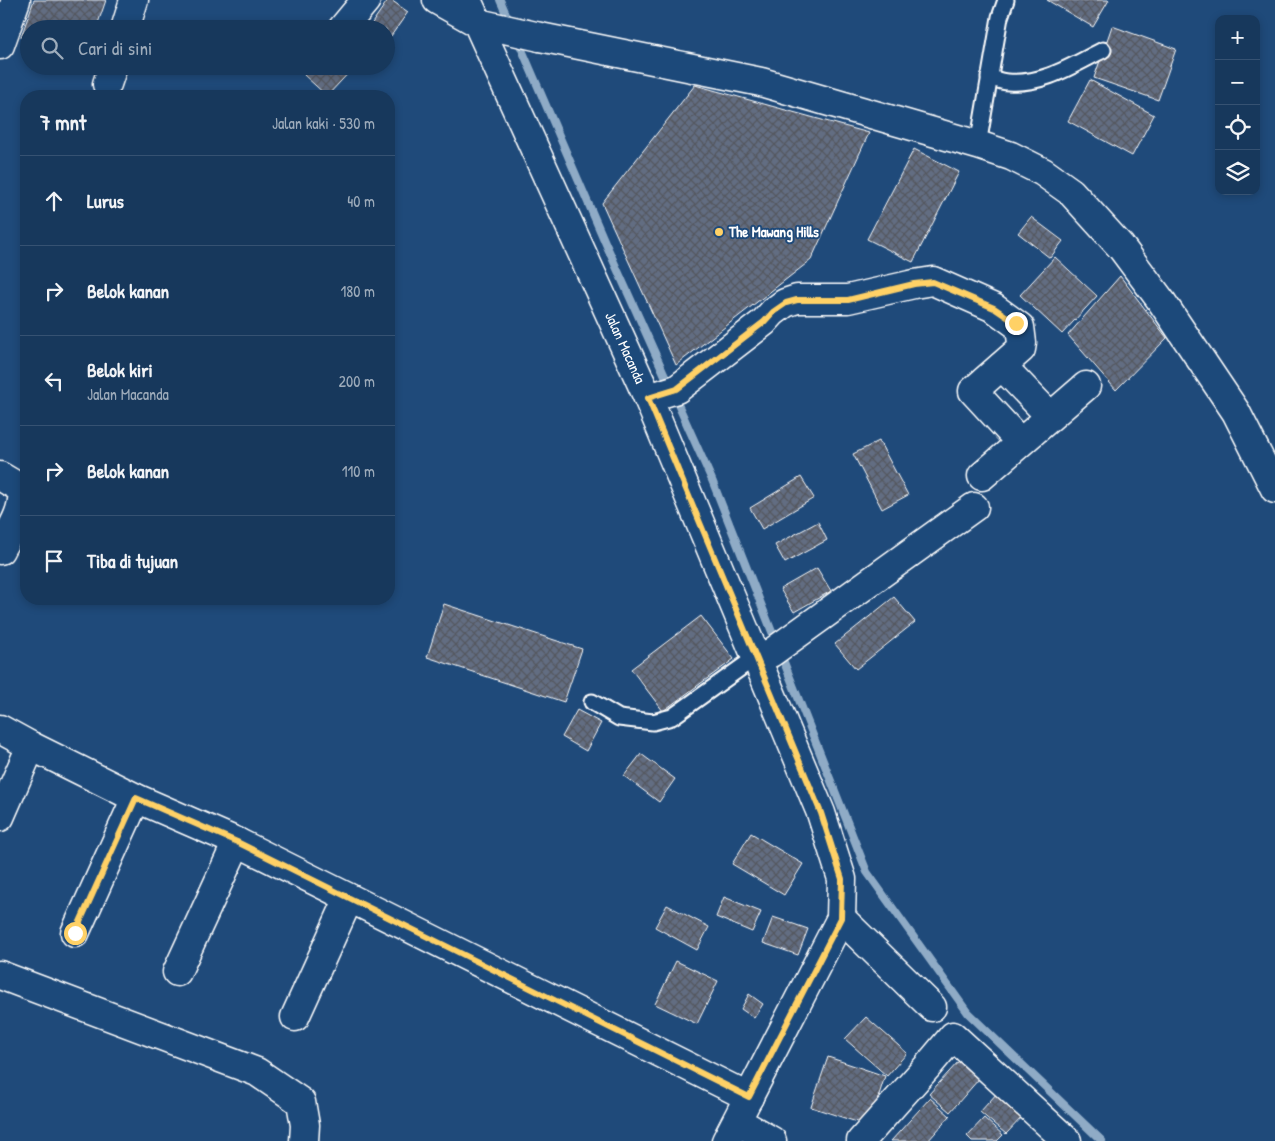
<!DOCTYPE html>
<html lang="id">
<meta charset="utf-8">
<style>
body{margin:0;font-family:"Patrick Hand",sans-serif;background:#244365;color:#f1f3f6}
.controls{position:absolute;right:15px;top:15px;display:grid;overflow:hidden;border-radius:10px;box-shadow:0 2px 8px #0003}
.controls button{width:45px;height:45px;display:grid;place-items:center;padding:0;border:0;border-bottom:1px solid #365272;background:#17385c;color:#f1f3f6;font:25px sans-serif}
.stop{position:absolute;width:15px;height:15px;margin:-11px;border:4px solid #ffd166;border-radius:50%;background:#fff}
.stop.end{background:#ffd166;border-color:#fff;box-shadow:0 1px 5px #0008}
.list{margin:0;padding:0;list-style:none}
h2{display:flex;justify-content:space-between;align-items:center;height:65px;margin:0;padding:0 20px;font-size:21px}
h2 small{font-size:16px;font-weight:400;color:#9eacbb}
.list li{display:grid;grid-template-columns:32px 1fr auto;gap:15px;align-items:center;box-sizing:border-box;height:90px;padding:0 20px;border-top:1px solid #365272}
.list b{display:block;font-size:19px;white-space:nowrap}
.list p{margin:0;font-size:16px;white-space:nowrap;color:#9eacbb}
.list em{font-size:16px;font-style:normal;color:#9eacbb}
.icon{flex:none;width:28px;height:28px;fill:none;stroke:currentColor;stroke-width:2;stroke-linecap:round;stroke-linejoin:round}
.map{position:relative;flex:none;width:1275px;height:1141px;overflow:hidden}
.search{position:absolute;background:#17385c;box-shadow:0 2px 8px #0003;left:20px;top:20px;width:375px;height:55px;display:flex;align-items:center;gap:12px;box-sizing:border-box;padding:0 18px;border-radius:28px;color:#9eacbb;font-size:19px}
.panel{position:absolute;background:#17385c;box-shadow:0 2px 8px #0003;left:20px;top:90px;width:375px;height:515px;border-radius:20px}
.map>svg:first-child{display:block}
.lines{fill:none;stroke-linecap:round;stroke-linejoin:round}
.stream{stroke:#8fabc6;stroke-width:8}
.building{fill:url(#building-cross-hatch);stroke:#fff}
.lane-casing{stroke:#fff;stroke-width:19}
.street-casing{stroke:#fff;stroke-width:31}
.secondary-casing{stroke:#fff;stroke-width:31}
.lane{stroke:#1f4a7a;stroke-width:15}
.street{stroke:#1f4a7a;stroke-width:28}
.secondary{stroke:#1f4a7a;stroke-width:28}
.route{stroke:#ffd166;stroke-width:6}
.poi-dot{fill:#ffd166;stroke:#1f4a7a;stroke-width:2}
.labels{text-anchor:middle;stroke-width:4;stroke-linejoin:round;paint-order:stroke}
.poi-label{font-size:15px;font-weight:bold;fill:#fff;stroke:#1f4a7a;text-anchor:start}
.street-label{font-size:15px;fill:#fff;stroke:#1f4a7a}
</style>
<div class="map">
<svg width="1275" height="1141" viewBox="0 0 1275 1141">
<defs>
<pattern id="building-cross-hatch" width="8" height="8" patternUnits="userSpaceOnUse" patternTransform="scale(1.25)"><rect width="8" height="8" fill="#626d82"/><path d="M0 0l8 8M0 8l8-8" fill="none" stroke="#54585f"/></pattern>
</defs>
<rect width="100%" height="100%" fill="#1f4a7a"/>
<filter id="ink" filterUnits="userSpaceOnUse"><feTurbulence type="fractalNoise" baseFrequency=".02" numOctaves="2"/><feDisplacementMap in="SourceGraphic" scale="10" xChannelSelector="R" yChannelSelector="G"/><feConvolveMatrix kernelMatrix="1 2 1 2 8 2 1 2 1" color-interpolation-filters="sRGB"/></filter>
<g filter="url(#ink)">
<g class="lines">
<g class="stream">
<path d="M500,0L510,23"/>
<path d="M517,38L605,242L712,480L867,872L968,1013L1102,1141"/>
</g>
</g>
<g class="building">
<path d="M34,0H106L96,29H29V40L21,37Z"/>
<path d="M388,0H391L408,12L386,43V29H368Z"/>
<path d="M1047,0H1109L1093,27Z"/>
<path d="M1112,26L1176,49L1158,100L1094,78Z"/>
<path d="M312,66H355L327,96L304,75Z"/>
<path d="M1090,80L1154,115L1132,156L1068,121Z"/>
<path d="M695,85L869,133L811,260L676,365L602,203Z"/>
<path d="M914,149L959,172L913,262L867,239Z"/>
<path d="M1031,217L1063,241L1050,258L1018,233Z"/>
<path d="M1055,257L1097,296L1062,334L1020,295Z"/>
<path d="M1120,276L1167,338L1116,390L1068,335Z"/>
<path d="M879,441L908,495L882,509L853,454Z"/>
<path d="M801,477L814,498L762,529L750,508Z"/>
<path d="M818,522L827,540L785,563L775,545Z"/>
<path d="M817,568L831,591L794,612L780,589Z"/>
<path d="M894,597L915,622L856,669L835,644Z"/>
<path d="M444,604L582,649L564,702L427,657Z"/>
<path d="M701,616L734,659L663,711L631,669Z"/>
<path d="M577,710L601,723L586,751L562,737Z"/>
<path d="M641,754L675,779L659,802L624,776Z"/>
<path d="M751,833L803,864L784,895L732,864Z"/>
<path d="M724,897L761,912L752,932L716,917Z"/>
<path d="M667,905L709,927L697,950L655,927Z"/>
<path d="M773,917L808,929L798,955L763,943Z"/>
<path d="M676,961L718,981L697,1024L655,1004Z"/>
<path d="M749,994L763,1004L754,1018L741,1009Z"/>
<path d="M866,1017L907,1053L887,1076L845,1039Z"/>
<path d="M828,1057L885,1076L869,1126L811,1107Z"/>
<path d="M959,1061L979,1079L950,1112L929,1094Z"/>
<path d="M998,1092L1024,1115L1006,1134L980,1112Z"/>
<path d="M930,1098L950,1116L928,1141H891Z"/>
<path d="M984,1118L1003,1135L997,1141H972L967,1136Z"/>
</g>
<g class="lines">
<g class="lane-casing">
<g id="lane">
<path d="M989,77C995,79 1002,82 1008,82C1043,85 1073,65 1103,50"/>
<path d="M978,145L1000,17L1006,0"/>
<path d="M592,702L619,718L653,722L672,717L756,657"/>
</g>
</g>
<g class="street-casing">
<g id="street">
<path d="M125,29L134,0"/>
<path d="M342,29L366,0"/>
<path d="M540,37L761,82L978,145L1011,156L1043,172L1071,192L1121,247L1162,302L1236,412L1275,489"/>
<path d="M0,45L16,0"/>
<path d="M107,84L113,66"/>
<path d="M1002,366L1050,416"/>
<path d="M648,398L677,389L764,322L773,312L785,303L797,299H848L914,284L933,281L994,308L1020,327L1022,343L1021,349L973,391L1020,442"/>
<path d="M0,476L22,489C25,511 10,531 0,550"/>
<path d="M982,476L1086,386"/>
<path d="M756,657L771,653L974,507"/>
<path d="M0,729L31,746L136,798L237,842L749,1097"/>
<path d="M0,817L31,746"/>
<path d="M841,918L932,1007"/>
<path d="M75,933L136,798"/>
<path d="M177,972L237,842"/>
<path d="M0,975L257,1072L301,1102L305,1125L304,1141"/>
<path d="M295,1017L349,898"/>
<path d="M737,1121L772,1141"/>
<path d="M861,1141L927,1067L953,1036L1067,1141"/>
</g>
</g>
<g class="secondary-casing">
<g id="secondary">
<path d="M437,0L478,23L540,37"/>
<path id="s1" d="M467,0L648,398L821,813L842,879L841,918L726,1141"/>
</g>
</g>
<use href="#lane" class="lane"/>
<use href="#street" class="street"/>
<use href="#secondary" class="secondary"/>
</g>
</g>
<g class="lines" filter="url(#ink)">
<path class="route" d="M75,933L136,798L237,842L749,1097L841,918L842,879L821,813L648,398L677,389L764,322L773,312L786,303L797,300H848L914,284L933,282L994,308L1016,323"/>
</g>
<circle class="poi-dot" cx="719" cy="232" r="5"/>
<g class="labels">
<g class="poi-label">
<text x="729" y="237">The Mawang Hills</text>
</g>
<g class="street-label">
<text dy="5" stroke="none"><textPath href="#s1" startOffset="382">Jalan Macanda</textPath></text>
</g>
</g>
</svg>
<div class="controls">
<button>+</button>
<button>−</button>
<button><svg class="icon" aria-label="locate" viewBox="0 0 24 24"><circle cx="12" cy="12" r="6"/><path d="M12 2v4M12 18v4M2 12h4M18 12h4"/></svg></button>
<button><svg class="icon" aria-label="layers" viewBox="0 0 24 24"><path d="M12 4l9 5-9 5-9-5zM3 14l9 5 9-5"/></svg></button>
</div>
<div class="stop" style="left:75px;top:933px"></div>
<div class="stop end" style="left:1016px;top:323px"></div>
<div class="search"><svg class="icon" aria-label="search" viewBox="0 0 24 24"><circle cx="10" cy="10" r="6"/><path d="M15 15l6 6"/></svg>Cari di sini</div>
<section class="panel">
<h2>7 mnt<small>Jalan kaki · 530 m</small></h2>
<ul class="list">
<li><svg class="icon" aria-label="ahead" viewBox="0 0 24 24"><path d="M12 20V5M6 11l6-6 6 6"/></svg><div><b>Lurus</b></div><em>40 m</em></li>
<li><svg class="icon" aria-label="right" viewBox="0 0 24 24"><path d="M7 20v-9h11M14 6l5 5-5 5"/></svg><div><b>Belok kanan</b></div><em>180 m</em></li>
<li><svg class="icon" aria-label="left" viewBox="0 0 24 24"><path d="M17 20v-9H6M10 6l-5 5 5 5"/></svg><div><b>Belok kiri</b><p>Jalan Macanda</p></div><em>200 m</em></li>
<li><svg class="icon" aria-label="right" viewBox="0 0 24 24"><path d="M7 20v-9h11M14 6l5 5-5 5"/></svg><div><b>Belok kanan</b></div><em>110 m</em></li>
<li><svg class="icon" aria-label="arrive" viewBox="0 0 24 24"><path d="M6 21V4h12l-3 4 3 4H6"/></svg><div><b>Tiba di tujuan</b></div></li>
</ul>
</section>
</div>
